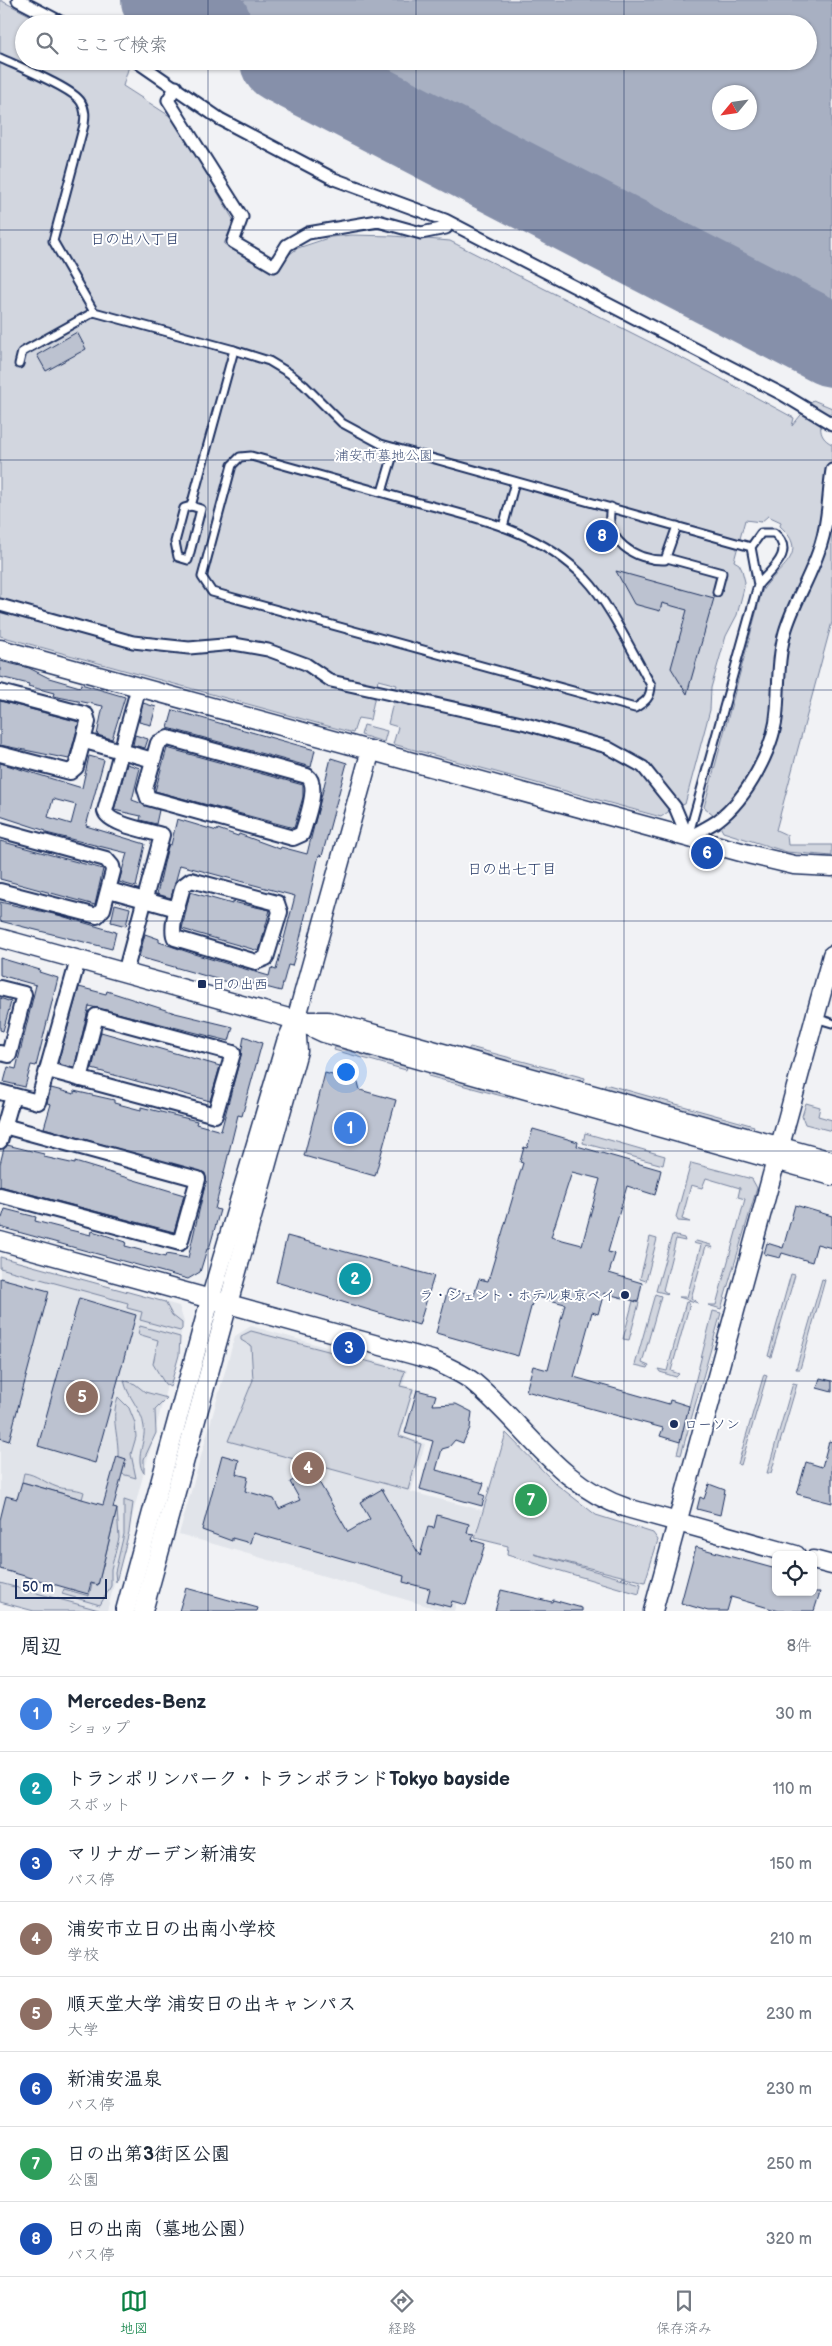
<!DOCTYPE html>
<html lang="ja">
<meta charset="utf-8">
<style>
body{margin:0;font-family:"Balsamiq Sans","Klee One",sans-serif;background:#f2f2f3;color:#1f2937}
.controls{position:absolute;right:15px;bottom:15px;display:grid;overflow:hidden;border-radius:8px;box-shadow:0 1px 4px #0004}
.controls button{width:45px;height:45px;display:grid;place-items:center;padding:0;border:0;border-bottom:1px solid #e0e1e3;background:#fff;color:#1f2937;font:25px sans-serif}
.compass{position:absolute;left:712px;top:85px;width:45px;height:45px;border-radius:50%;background:#fff;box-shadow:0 1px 4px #0004;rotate:241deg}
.scale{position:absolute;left:15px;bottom:12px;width:92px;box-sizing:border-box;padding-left:5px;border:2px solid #1b2f5e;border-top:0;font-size:14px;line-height:18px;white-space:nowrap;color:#1b2f5e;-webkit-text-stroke:4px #fff;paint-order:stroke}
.you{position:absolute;left:345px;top:1071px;width:18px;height:18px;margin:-12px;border:4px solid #fff;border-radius:50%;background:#1a73e8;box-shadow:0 0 0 8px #1a73e833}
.badge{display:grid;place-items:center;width:32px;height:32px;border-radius:50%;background:#0b8043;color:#fff;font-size:16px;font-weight:700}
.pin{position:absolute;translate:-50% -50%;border:2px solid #fff;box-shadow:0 1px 5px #0006}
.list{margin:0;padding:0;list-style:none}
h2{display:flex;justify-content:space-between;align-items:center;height:65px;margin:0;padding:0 20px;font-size:21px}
h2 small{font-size:16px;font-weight:400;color:#747a83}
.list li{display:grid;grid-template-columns:32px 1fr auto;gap:15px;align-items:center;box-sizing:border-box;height:75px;padding:0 20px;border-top:1px solid #e0e1e3}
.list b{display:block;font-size:19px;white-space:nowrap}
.list p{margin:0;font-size:16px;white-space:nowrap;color:#747a83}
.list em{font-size:16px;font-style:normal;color:#747a83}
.icon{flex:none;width:28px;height:28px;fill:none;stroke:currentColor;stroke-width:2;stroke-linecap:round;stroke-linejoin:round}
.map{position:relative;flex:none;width:832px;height:1611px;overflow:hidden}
.search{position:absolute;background:#fff;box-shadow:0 1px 4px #0004;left:15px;right:15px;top:15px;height:55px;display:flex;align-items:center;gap:12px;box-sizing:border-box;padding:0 18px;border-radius:28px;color:#747a83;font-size:19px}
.sheet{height:665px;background:#fff}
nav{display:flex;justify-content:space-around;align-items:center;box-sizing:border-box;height:70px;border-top:1px solid #e0e1e3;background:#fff;font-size:14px;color:#747a83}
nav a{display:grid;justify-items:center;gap:2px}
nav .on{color:#0b8043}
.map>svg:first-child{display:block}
.built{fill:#e1e4ea}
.green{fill:#d2d6df;stroke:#76829e}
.water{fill:#a8b0c2;stroke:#707c9a;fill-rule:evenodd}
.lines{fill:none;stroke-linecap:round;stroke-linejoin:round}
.runway{stroke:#8690aa;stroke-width:84}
.building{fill:#bcc2d0;stroke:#1b2f5e;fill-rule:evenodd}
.service-casing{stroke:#1b2f5e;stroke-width:11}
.pedestrian-casing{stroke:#1b2f5e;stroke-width:15}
.minor-casing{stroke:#1b2f5e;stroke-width:18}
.tertiary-casing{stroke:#1b2f5e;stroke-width:21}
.service{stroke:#fff;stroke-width:7}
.pedestrian{stroke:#fff;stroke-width:11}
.minor{stroke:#fff;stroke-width:14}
.tertiary{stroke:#fff;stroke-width:18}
.grid{fill:none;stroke:#1b2f5e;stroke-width:1;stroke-opacity:0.55}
.poi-dot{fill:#1b2f5e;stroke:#fff;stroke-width:2}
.labels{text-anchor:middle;stroke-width:4;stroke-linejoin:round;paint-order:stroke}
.park-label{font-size:14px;fill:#49597e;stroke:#fff}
.poi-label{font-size:14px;fill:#1b2f5e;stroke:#fff;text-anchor:start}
.neighbourhood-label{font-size:15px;fill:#1b2f5e;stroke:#fff}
</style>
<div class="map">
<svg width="832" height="1611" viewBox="0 0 832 1611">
<rect width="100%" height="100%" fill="#f1f2f5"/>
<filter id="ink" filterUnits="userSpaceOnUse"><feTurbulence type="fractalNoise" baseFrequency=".02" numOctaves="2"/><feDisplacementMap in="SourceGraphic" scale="10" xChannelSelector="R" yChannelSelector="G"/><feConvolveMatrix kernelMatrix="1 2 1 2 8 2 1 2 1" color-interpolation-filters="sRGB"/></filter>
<g filter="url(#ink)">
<g class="built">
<path d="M0,1256L179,1306L184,1322L107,1611H73L0,1593Z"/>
<path d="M251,1326L407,1370L403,1385L415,1388L401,1435L425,1444L411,1492L482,1510L454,1611H445L179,1534L235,1336Z"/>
</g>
<g class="green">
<path d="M0,0L47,24H24V61H119L129,66L123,86L176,120L234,221L224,244L276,273L287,256L298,248L331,237L352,235L393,236L450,241L711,373L794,418L792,426L813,400L832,408V412C818,419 816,437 832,444V622L776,830L787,835L788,845H832V856L787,852L723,832L714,815L704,807L762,591C776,568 812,555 780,526L781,522L768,516L761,522L745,520L734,561L739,564L742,570L745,582L743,592L737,615L726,636L711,688L710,710L685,804L675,807L661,817L393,744L398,727L388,724L397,685L378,680L370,720L358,718L353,733L0,636Z"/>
<path d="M364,725L387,731L384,742L361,735Z"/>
<path d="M335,1047L407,1067L406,1070L334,1050Z"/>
<path d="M470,1047L585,1078L584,1083L468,1050Z"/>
<path d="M429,1073L514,1096L513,1099L428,1076Z"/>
<path d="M605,1084L754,1126L753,1129L604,1088Z"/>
<path d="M806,1103L820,1107L818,1116L832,1120V1131L805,1124L802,1116Z"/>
<path d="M585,1133L665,1156L663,1165L583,1143Z"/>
<path d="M691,1163L752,1179L757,1188L721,1309L708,1305H716L745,1199L738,1197L740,1188L706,1178L702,1188L691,1185L682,1219L690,1222L678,1221L676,1217Z"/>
<path d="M672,1235L684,1238L685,1241L676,1239L663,1290L668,1294L656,1291Z"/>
<path d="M650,1237L657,1239L646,1281L640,1279Z"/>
<path d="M696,1241L711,1245L713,1248L706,1246L691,1298L698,1303L679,1297H687L701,1245L693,1243Z"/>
<path d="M0,1257L165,1302L172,1315L182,1323V1329L180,1331L140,1320L142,1312L127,1308L128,1303L0,1268Z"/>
<path d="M791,1274L795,1275L771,1357L768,1356Z"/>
<path d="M822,1279L825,1280L800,1369H796Z"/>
<path d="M655,1294L661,1296L642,1363L649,1366L648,1368L635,1365Z"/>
<path d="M633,1301L639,1303L629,1340L623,1339Z"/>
<path d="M686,1302L690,1303L671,1371L679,1374L676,1377L660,1372L658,1369L667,1371Z"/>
<path d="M713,1311L721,1313L681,1455L677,1454Z"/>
<path d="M140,1326L180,1337L179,1355L170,1387L165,1384L153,1364L158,1340L138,1334Z"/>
<path d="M251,1331L405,1371L400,1386L413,1389L399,1436L421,1444L408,1490L228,1441L253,1380L251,1346L241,1340V1336Z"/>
<path d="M764,1374L767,1375L741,1465L738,1464Z"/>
<path d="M124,1380L135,1384L145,1392L167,1398L155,1410L156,1433L144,1459V1473C134,1459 146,1442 144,1427C142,1409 127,1397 124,1380Z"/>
<path d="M793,1383L797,1384L771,1473H767Z"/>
<path d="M118,1397L129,1408L135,1423L136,1437L131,1454L136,1478L122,1474L126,1459L118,1457C119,1434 110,1420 118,1397Z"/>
<path d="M506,1433L556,1484L596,1515L653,1533L658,1540L645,1582L534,1554L641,1584L639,1594L507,1555L508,1546L475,1538Z"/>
<path d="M24,1473C36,1474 45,1483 57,1487C67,1490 75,1488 84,1492L82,1499L22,1482Z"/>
<path d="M124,1500L133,1503L129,1532L116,1582L115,1572L124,1534Z"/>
<path d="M117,1509L119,1538L111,1569V1586L100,1605L62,1594L64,1589L89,1596L92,1584L98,1585Z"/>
<path d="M0,1583L99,1610V1611H34L0,1602Z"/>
</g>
<path class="water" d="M195,0H832V328L314,61H808V24H241ZM720,92H750V122H720Z"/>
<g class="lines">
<g class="runway">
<path d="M163,0L209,24"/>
<path d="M282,61L832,345"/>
</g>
</g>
<g class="building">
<path d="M77,332L86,349L46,371L37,355Z"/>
<path d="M616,571L714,598L687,694L671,668L687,610L662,603L660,611L634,604Z"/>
<path d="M0,661L29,668L49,678L80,687L81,684L125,697L112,739L97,735L103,706L53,696L54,693L28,686L29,684L0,677Z"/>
<path d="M0,701L79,722L69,759L0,745Z"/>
<path d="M143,703L156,707L151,725L139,722Z"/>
<path d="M173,710L315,750L311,767L168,728Z"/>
<path d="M135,735L148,739L145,748L133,745Z"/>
<path d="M167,748L303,785V797L294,828L155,791Z"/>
<path d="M89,756L104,760L86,826L145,844L136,887L119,882L127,853L46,833V831L0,816V763L82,788ZM53,799L76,805L71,824L48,817Z"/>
<path d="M331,758L347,763L322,856L319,855L299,943L292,966L288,965L281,991L250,983L248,988L139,957L145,934L159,939V942L194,954L269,976L271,968L276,970L295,896L180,865L171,898L157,894L167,850L169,844L171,845L177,819L217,831L218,829L238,836L239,834L280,849L281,847L307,854Z"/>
<path d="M127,764L140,768L132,800L159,810L156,824L140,820L141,816L114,810Z"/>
<path d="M0,841L103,869L95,905L0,879Z"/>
<path d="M190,892L232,904V902L270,910L259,951L182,929Z"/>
<path d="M0,902L58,915L116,932L112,949L0,921Z"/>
<path d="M115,904L130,908L126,926L111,922Z"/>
<path d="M0,958L40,970L39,972L58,978L36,1066L31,1065L25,1087L4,1082L8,1067L16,1069L36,985L0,975Z"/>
<path d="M79,987L106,994L107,991L175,1013L233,1027L229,1041L89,1006L75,1065L73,1068L61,1065L58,1062Z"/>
<path d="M0,998L11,1002L3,1031L0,1030Z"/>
<path d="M101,1032L220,1066L210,1101L92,1069Z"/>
<path d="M244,1036L262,1043L242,1116L238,1115L215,1209L220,1210L209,1249H207L200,1272L188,1279L0,1227V1217L2,1218L5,1209L36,1217L35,1221L70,1230L91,1235L92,1231L102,1234L126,1242L125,1246L129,1247L165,1257L166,1254L188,1258L206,1181L205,1173L44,1128L51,1104L47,1103L51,1088L74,1094V1091L114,1100V1103L141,1110V1107L197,1121L196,1124L221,1131L241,1055Z"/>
<path d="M325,1073L358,1082L360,1090L396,1100L375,1176L304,1156Z"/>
<path d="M533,1129L578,1142L577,1146L661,1170L655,1195L627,1186L608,1252L615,1254L609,1273L642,1283L638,1302L604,1293L598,1314L592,1312L574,1377L669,1404L670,1400L689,1406L680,1442L660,1436L663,1428L526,1391L533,1366L548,1370L565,1304L534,1296L518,1356L436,1333L448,1289L474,1295L479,1279L488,1281L523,1163L520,1162L524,1147L527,1148ZM572,1172L600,1179L582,1245L551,1237Z"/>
<path d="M7,1145L44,1154V1157L75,1164V1162L184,1195L174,1232L0,1186V1164L4,1148Z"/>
<path d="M795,1205L832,1216V1248L817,1244L812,1262L782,1253L780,1258L764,1254L767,1243L783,1248Z"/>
<path d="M287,1236L434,1276L419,1325L276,1282Z"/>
<path d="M0,1278L49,1291L9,1441L0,1438Z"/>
<path d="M79,1298L136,1315L95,1463L38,1446Z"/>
<path d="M820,1378L832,1381V1392L817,1388Z"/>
<path d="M417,1390L436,1395L433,1405L456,1404L472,1412L470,1428L463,1443L455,1440L449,1447L442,1449L436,1470L484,1483L480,1494L485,1496L482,1506L420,1489L433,1441L405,1433Z"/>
<path d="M829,1441L832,1442V1503L797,1494L806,1462L822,1467Z"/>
<path d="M222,1455L239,1460L236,1474L248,1477L245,1491L274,1499L279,1509L300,1500L290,1482L312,1470L348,1532L370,1519L360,1502L382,1489L420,1556L428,1527L434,1528L437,1515L469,1524L467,1533L474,1534L472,1540L485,1544L466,1605L452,1601L450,1607L427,1601L430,1589L403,1582L404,1576L253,1533L250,1543L232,1538V1541L202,1530Z"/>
<path d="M117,1456L126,1459L113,1508L117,1509L98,1585L91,1583L88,1594L0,1569V1520L6,1496L17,1499L22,1482L103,1505Z"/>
<path d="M709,1484L725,1490L720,1515L697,1509L700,1497L704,1499Z"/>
<path d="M696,1547L776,1569V1592H820L814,1611H779L731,1597L727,1611H708L681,1603Z"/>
<path d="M186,1588L258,1608L257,1611H179Z"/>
<path d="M501,1590L552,1602L553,1600L582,1608V1611H495Z"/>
</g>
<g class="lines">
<g class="service-casing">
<g id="service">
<path d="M0,58C17,66 73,88 81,102C86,110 85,117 84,125L53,241L94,312L234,350"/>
<path d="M19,364L22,352L94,312"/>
<path d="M251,456C301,470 351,484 401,498C467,516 537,527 586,579C610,604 633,654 651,685C651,698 645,702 635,708L212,592L202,577L232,465L240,457Z"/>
<path d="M382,492L395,448"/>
<path d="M191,506L234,350L269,361L289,373L304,385L342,423L381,444L751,547"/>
<path d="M191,506L201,509L188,560L178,557L175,542L184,508Z"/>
<path d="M611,507C603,540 635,561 665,560L677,526"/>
<path d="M503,527L515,482"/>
<path d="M667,558L722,573L717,592"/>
<path d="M688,837L758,585C770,570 797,552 774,533H761L751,547L758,585"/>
<path d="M815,1018L832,1023"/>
</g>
</g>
<g class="pedestrian-casing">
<g id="pedestrian">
<path d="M18,0L64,24"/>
<path d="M136,61L220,119L334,179L445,220L782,394L832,424"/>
<path d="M176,87L168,100L242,217L233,242L274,266L287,245L308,233L378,221L421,233L446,228"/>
<path d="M0,605L133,642L189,648L234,644L268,650L306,664L331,681L526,724L607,747L643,767L675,807L688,838C697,832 708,827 717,821C747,799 775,747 777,710C779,683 778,658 785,632C794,601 812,575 821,544C829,520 828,495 832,470"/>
</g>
</g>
<g class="minor-casing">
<g id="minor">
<path d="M0,692L80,713L86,715L88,722L76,767L70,772L0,754"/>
<path d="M168,738L307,776C320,785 306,820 302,834L293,838L148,798L145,789L158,743Z"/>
<path d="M85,741L153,760"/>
<path d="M0,830L106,859L112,866L113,871L103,909L97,916L0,891"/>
<path d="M191,880L277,903L280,912L266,958L256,962L175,938C169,929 180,898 183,886Z"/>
<path d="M109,890L177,909"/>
<path d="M125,973L162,835C149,831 108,824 105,811L139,686"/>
<path d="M0,988L24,994L9,1055L0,1053"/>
<path d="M48,1070L215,1115L233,1053L96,1016L80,1079"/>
<path d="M0,1092L38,1102L78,960"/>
<path d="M0,1141L13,1096"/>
<path d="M0,1195L180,1243L198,1179L4,1126"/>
</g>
</g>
<g class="tertiary-casing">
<g id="tertiary">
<path d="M0,649L752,855L794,865L832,867"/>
<path d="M0,938L267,1012L296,1020L324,1033L832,1176"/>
<path d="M304,1021H328L832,1161"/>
<path d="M0,1241L432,1360C446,1366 460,1372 472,1381C526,1425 557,1485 627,1508L796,1555"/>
<path d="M813,1560L832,1565"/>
<path d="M125,1611L210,1300L286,1042L296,1020L371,750"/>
<path d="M143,1611L298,1051L296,1023"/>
<path d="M653,1611L832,955"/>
</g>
</g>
<use href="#service" class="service"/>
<use href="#pedestrian" class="pedestrian"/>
<use href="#minor" class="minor"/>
<use href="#tertiary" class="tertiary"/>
</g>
</g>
<path class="grid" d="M208,0V24M416,0V24M624,0V24M208,61V1611M416,61V1611M624,61V1611M0,230H832M0,460H832M0,690H832M0,921H832M0,1151H832M0,1381H832"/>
<g class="poi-dot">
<rect x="197" y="979" width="10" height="10" rx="2.5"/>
<circle cx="625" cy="1295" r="5"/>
<circle cx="674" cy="1424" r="5"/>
</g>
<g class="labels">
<g class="park-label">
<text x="384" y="460">浦安市墓地公園</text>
</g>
<g class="poi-label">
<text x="212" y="989">日の出西</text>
<text x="615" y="1300" text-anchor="end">ラ・ジェント・ホテル東京ベイ</text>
<text x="684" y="1429">ローソン</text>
</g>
<g class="neighbourhood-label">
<text x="135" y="244">日の出八丁目</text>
<text x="512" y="874">日の出七丁目</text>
</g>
</g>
</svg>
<div class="controls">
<button><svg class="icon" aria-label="locate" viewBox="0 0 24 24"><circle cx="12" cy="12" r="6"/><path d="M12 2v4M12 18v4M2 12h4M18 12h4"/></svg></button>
</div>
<svg class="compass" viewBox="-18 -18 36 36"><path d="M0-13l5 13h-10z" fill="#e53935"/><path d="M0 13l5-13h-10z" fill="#747a83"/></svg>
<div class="scale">50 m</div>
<div class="you"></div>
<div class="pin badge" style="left:350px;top:1128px;background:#3f7fe0">1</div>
<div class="pin badge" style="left:355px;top:1279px;background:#0f9aa8">2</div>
<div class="pin badge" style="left:349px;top:1348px;background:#1a4fb4">3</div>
<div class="pin badge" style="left:308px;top:1468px;background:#8d6e63">4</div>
<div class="pin badge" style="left:82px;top:1397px;background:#8d6e63">5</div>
<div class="pin badge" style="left:707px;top:853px;background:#1a4fb4">6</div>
<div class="pin badge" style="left:531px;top:1500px;background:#2e9e5b">7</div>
<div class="pin badge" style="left:602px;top:536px;background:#1a4fb4">8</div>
<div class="search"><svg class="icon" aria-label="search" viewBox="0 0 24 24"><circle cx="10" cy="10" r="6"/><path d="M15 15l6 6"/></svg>ここで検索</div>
</div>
<section class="sheet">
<h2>周辺<small>8件</small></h2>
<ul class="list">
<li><span class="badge" style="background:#3f7fe0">1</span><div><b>Mercedes-Benz</b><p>ショップ</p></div><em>30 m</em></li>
<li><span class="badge" style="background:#0f9aa8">2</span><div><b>トランポリンパーク・トランポランドTokyo bayside</b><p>スポット</p></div><em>110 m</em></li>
<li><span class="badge" style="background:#1a4fb4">3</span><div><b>マリナガーデン新浦安</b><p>バス停</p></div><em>150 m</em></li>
<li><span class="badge" style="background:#8d6e63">4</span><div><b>浦安市立日の出南小学校</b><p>学校</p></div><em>210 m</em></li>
<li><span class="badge" style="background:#8d6e63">5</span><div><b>順天堂大学 浦安日の出キャンパス</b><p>大学</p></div><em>230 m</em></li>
<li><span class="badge" style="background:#1a4fb4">6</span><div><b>新浦安温泉</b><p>バス停</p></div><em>230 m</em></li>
<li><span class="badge" style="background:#2e9e5b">7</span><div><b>日の出第3街区公園</b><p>公園</p></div><em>250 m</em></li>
<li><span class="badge" style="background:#1a4fb4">8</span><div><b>日の出南（墓地公園）</b><p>バス停</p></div><em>320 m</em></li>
</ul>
</section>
<nav>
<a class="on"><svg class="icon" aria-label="map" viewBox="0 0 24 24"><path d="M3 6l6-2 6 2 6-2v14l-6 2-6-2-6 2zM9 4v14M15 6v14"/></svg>地図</a>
<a><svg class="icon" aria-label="directions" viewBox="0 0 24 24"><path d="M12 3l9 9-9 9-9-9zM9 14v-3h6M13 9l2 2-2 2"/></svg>経路</a>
<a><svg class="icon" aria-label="saved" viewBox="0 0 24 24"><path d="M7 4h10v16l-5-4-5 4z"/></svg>保存済み</a>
</nav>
